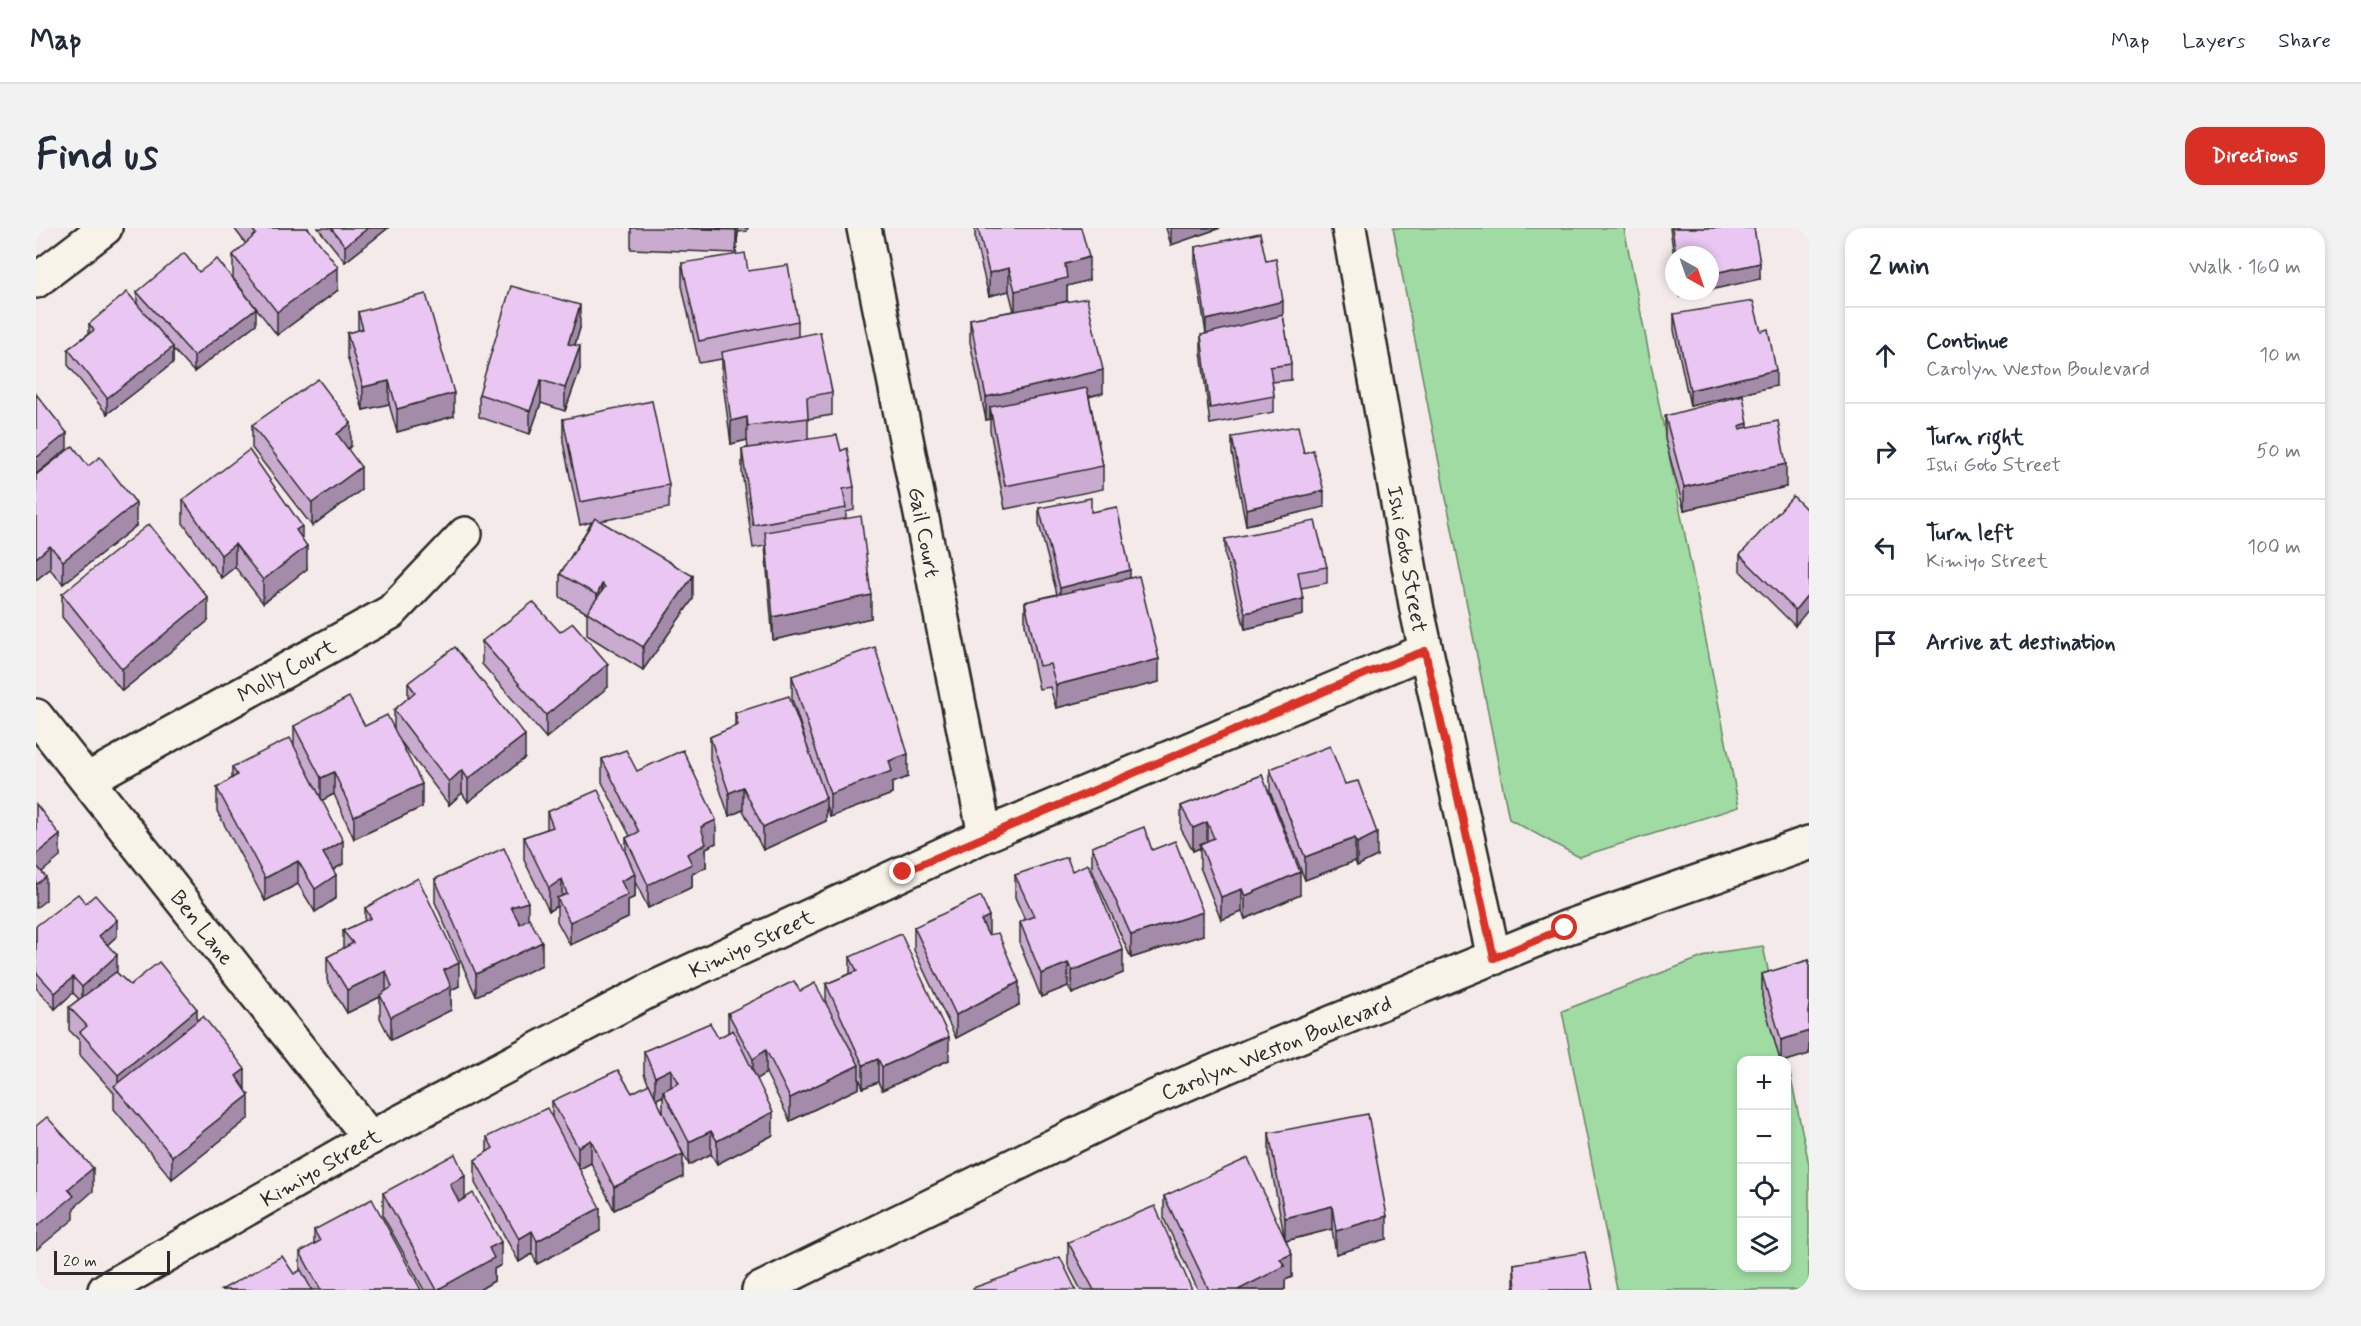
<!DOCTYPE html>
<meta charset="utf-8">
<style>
body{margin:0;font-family:Mynerve,sans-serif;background:#f2f2f3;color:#1f2937}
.controls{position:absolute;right:18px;bottom:18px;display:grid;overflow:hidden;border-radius:12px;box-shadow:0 3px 9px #0003}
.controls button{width:54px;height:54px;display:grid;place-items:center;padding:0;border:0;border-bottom:2px solid #e0e1e3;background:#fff;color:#1f2937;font:30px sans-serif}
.compass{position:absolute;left:1629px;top:18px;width:54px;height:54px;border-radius:50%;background:#fff;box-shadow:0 3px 9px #0003;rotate:140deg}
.scale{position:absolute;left:18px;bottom:15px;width:116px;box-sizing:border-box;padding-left:6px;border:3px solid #2b2b2b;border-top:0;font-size:16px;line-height:21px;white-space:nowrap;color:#2b2b2b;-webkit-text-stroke:4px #f7f3e8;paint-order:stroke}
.stop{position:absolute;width:18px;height:18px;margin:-14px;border:4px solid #d93025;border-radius:50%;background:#fff}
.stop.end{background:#d93025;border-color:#fff;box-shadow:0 2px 6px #0008}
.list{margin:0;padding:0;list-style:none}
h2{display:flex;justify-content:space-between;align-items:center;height:78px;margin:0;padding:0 24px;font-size:26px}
h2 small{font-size:20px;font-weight:400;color:#747a83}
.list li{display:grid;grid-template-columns:39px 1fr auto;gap:18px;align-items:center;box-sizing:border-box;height:96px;padding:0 24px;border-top:2px solid #e0e1e3}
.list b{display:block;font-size:22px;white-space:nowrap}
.list p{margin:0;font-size:20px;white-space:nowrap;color:#747a83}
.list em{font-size:20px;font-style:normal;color:#747a83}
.icon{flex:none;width:33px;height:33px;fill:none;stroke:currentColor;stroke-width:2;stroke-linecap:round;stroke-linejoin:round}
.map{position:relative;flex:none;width:1773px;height:1062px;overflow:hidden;border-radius:18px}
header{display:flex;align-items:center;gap:36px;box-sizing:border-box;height:84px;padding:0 30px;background:#fff;border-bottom:2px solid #e0e1e3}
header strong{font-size:28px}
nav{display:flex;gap:33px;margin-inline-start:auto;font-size:21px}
.intro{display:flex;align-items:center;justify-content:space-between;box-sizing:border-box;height:144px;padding:0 36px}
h1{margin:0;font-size:42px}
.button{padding:15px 27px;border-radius:18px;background:#d93025;color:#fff;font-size:21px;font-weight:700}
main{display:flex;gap:36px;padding:0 36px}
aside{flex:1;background:#fff;border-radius:18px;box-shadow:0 3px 9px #0003}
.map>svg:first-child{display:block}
.green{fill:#9fdba2;stroke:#658366;stroke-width:1.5;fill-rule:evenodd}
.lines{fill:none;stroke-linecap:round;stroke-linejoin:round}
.street-casing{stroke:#2b2b2b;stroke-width:38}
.secondary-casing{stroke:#2b2b2b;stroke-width:38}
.street{stroke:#f7f3e8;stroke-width:33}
.secondary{stroke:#f7f3e8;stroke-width:33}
.wall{fill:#c9abd0;stroke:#2b2b2b;stroke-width:1.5;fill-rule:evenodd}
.shaded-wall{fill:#a48ba9;stroke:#2b2b2b;stroke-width:1.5}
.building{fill:#eac7f2;stroke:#2b2b2b;stroke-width:1.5}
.route{stroke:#d93025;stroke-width:8}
.labels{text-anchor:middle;stroke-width:5;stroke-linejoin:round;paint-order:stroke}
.street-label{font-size:22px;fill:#2b2b2b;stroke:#f7f3e8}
</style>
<header>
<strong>Map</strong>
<nav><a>Map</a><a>Layers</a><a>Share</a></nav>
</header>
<div class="intro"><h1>Find us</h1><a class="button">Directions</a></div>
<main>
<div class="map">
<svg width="1773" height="1062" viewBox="0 0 1773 1062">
<rect width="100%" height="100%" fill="#f4eaea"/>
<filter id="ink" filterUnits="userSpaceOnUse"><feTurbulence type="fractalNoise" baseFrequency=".0167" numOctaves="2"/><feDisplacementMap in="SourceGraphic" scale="12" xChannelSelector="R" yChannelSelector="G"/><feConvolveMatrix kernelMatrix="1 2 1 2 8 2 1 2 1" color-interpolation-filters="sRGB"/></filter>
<g filter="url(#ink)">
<g class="green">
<path d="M1357,0H1588L1703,579L1543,629L1473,591Z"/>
<path d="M1727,718L1773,936V1062H1581L1526,783L1677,725ZM1706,832H1750V1040H1706Z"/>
</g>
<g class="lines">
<g class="street-casing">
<g id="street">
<path d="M828,0L949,607"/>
<path d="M1313,0L1381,382L1458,730"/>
<path d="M0,53L69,0"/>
<path d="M0,488L334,910"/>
<path d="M51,552L355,384L429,306"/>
<path d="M69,1062L334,910L614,762L949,607L1389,423"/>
</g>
</g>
<g class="secondary-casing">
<path id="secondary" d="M723,1062L1105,875L1229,822L1529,700L1773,615"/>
</g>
<use href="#street" class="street"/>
<use href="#secondary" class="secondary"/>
</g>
<g class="wall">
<path d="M198,0H272L302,62L241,107L197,50V27L210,16Z"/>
<path d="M282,0H352L309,34Z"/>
<path d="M595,0H712L711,3L702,4L700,25L595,21Z"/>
<path d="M939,0H1045L1053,52L1031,58V73L1067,165L1053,169L1067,238V261L969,281L954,202V191L950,192L934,114V91L978,83L973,63L953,68L939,12Z"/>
<path d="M1130,0H1184L1135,17Z"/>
<path d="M1634,0H1718L1724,51L1674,27H1638V28Z"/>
<path d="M1159,19L1230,33L1247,87L1255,136V152L1236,154L1238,168V184L1174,196L1165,123V107L1170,106L1159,35Z"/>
<path d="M646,35L712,43L762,93V109L796,164V187L772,191V211L805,223L818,259V282L810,284V291L835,390L737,412L729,318L717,320L706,244V221L712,220L711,212L695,216L686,147V131L663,135L646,58Z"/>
<path d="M163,44L220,96L158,144L137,121V135L71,186L32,137V121L53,105V96L101,76V64Z"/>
<path d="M322,84L418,188L361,204L353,176L327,182L311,128V105L322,103Z"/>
<path d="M1638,86L1740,158L1654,178L1638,102Z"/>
<path d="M544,100L539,117L544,141L529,183L505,175L494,206L443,189V166Z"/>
<path d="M1629,188L1712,199L1750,259L1648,282L1629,211Z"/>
<path d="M527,191L633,257V280L564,293L657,371L607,442L551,407V385L524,369V346L556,294L544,297L527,214Z"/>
<path d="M216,197L315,218L312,221L325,262L276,298L216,220Z"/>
<path d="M1196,209L1268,225L1288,279L1210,297L1196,225Z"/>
<path d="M0,247L100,298L27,356L14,341L0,352Z"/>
<path d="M147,272L266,310L271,341L227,375L199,339L185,350L147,295Z"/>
<path d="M1003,280L1055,284L1094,350L1123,454L1020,480L1014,459L1003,461L989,397V374L1021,366L1003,296Z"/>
<path d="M1773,284L1759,398L1704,343V327Z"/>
<path d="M1189,311L1291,339V355L1265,360L1267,387L1209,401L1189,327Z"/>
<path d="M26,366L172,393L86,463L26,389Z"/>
<path d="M524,404L572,459L510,510L446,436V413Z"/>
<path d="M756,448L872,549L856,555V566L794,589L790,577V593L727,622L707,582L693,588L674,532V509L699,499V485L769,511L756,471Z"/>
<path d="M372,455L489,530L432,574L426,565L413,577L365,514L386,579L318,611L298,566L286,572L307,636L297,642L300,670L279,684L262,656L229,673L181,583V560L196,551V539L258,518V498H329L358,500V482L372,470Z"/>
<path d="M566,531L601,543L680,615L670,620V639L656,646V659L612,680L599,653V669L592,672V690L534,717L521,693V678L513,683L488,632V609L511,601V584L590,626V610L594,608L566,554Z"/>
<path d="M1234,541L1309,556L1341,628L1321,638L1319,633L1269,652L1234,564Z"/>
<path d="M1226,547L1264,667L1209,691L1206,684L1185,692L1164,639V620L1157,623L1145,601V578Z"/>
<path d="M1056,619L1167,707L1095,730L1056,642Z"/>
<path d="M1036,643L1087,745L1036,766L1032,758L1005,769L984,717V694L989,692L979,669V647Z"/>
<path d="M399,651L492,691L506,737L440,768L399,674Z"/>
<path d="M50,675L81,708L71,717L80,744L94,757L161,793L209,861L213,890L136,951L78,881V865L44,827V813L33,802V779L43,771L37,765L19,781L0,760V698Z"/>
<path d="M329,680L423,758L415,762V782L355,812L344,790V769L311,785L291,752V729L307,721V703L329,693Z"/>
<path d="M878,699L983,777L920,810L878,722Z"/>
<path d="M814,729L913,832L846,862L842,854L827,860L823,850V860L754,893L730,845L721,851L737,907L681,936L675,926L653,937L634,899L647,949L578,982L555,935L543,941L564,1003L501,1036L496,1026L483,1034L439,955V932L451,924V909L516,889V873L596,865L613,857L608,846V823L682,810L692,805V785L764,763L790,777V756L814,746ZM627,868V885L620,871Z"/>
<path d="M1773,732V826L1750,833L1744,832L1726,769V746Z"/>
<path d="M1233,905L1351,1011L1300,1026L1296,1001L1250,1013L1256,1049L1249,1052V1061L1247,1062H1162L1128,991V968L1249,1012L1233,928Z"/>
<path d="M347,965L429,970L465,1037L458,1041V1053L443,1062H388L347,988Z"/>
<path d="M278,1002L385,1062H185L258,1046L264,1043V1024L278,1017Z"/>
<path d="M1032,1014L1156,1062H1045L1032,1037Z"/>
<path d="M1478,1036L1557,1062H1478Z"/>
</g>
<g class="shaded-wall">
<path d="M332,0H352L309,34V18Z"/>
<path d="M700,0H702V4L700,25Z"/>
<path d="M1136,0H1184L1135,17V1Z"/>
<path d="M1053,29V52L1031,58V73L979,86V63L1029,36Z"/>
<path d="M1724,35V51L1674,62V46Z"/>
<path d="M302,39V62L241,107V84Z"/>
<path d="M973,40V63L953,68V45Z"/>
<path d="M1644,63H1671L1644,69Z"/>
<path d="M1247,73V89L1170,108V92Z"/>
<path d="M544,77V100L532,139V116Z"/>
<path d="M220,80V96L158,144V128Z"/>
<path d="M544,118V141L529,183V160Z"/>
<path d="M137,119V135L71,186V170Z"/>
<path d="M1067,142V165L956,191L954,179V191L950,192V169Z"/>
<path d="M1740,142V158L1654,178V162Z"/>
<path d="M505,152V175L494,206V183Z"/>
<path d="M353,153V176L327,182V159Z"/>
<path d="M418,165V188L361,204V181Z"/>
<path d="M711,189V212L695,216V193Z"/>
<path d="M315,195V218L301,229V206Z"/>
<path d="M1712,195V218L1703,221V198Z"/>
<path d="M31,205V221L0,246V230Z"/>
<path d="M1750,236V259L1648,282V259Z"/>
<path d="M325,239V262L276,298V275Z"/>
<path d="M1288,263V279L1210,297V281Z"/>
<path d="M100,275V298L27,356V333Z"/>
<path d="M266,298V321L260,302Z"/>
<path d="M199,316V339L185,350V327Z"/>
<path d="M14,318V341L0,352V330Z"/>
<path d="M271,318V341L227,375V352Z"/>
<path d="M1094,342V358L1024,376V360Z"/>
<path d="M657,348V371L607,442V419Z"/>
<path d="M566,356V379L561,390V367Z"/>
<path d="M1773,365V381L1759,398V382Z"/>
<path d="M835,367V390L737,412V389Z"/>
<path d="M172,370V393L86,463V441Z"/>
<path d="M1267,371V387L1209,401V385Z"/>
<path d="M1123,431V454L1020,480V457Z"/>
<path d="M572,436V459L510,510V487Z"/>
<path d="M489,507V530L432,574V551Z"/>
<path d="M872,526V549L856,555V566L794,589V566L853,533Z"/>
<path d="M426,542V565L413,577V554Z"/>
<path d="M298,544V566L285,573V550Z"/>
<path d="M386,556V579L318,611V588Z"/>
<path d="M707,559V582L693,588V565Z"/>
<path d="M790,570V593L727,622V599Z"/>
<path d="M680,592V615L670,620V639L656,646V659L612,680V657L651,626L665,599Z"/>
<path d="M1171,594V617L1164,616V620L1157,623V600Z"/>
<path d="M1341,605V628L1321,638V615Z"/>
<path d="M24,607V629L0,649V626Z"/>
<path d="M1319,610V633L1269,652V629Z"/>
<path d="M307,613V636L287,648V625Z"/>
<path d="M262,633V656L229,673V650Z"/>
<path d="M1264,644V667L1209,691V668Z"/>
<path d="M599,646V669L592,672V690L534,717V694L585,653Z"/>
<path d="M300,647V670L279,684V661Z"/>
<path d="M10,649V672L0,680V657Z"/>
<path d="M526,651V674L521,670V678L513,683V660Z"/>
<path d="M1206,661V684L1185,692V669Z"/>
<path d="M492,674V697L475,702V679Z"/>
<path d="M1167,684V707L1095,730V707Z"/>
<path d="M953,688V711L945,692Z"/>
<path d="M81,692V708L63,724V708Z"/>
<path d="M506,714V737L440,768V746Z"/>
<path d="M1087,722V745L1036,766V743Z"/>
<path d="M81,727V743L46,775V759Z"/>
<path d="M423,735V758L415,762V782L355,812V789L408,742Z"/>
<path d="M1032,735V758L1005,769V746Z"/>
<path d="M350,743V766L311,785V762Z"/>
<path d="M37,749V765L19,781V765Z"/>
<path d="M983,754V777L920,810V787Z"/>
<path d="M161,781V803L82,863V847Z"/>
<path d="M1773,803V826L1750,833L1745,832V812Z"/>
<path d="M913,809V832L846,862V839Z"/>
<path d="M730,822V845L717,854V831Z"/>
<path d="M842,831V854L827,860V837Z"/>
<path d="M823,837V860L754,893V870Z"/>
<path d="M209,841V864L200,848Z"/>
<path d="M635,841V864L627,863V868L619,872V849Z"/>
<path d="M213,867V890L136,951V928Z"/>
<path d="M737,884V907L681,936V913Z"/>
<path d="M675,903V926L653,937V914Z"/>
<path d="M555,912V935L542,942V919Z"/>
<path d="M647,926V949L578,982V959Z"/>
<path d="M57,940V963L38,980V991L0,1022V999L32,961Z"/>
<path d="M429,948V971L414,979V956Z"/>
<path d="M1296,978V1001L1249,1013V990Z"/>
<path d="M564,980V1003L501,1036V1013Z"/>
<path d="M1351,988V1011L1300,1026V1003Z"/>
<path d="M496,1003V1026L483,1034V1011Z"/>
<path d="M465,1014V1037L458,1041V1053L443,1062H402L453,1020Z"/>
<path d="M1256,1026V1049L1249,1052V1061L1247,1062H1202L1244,1031Z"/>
</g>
<g class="building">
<path d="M215,0H272L302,39L241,84L197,27L220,6Z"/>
<path d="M295,0H332L309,18Z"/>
<path d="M639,0H700V2Z"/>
<path d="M942,0H1045L1053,29L1029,36L1031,50L979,63L973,40L953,45Z"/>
<path d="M1636,0H1718L1724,35L1674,46V27H1640Z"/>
<path d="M1224,5L1230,33L1240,31L1247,73L1170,92L1159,19Z"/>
<path d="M148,25L163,44L181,31L220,80L158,128L101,64Z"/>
<path d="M709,25L712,43L752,37L762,93L663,113L646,35Z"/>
<path d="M475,58L544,77L532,116L544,118L529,160L505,152L494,183L443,166Z"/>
<path d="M91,64L137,119L71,170L32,121L58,102L53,96Z"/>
<path d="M390,66L418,165L361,181L353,153L327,159L311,105L327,101L322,84Z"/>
<path d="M1051,70L1067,142L950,169L934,91Z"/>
<path d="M1717,73L1725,103L1732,101L1740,142L1654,162L1638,86Z"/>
<path d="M1247,87L1255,136L1234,139L1238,168L1174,180L1165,107Z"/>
<path d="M784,104L796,164L771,169L772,190L712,198L711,189L695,193L686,124Z"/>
<path d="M282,151L315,195L301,206L325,239L276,275L216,197Z"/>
<path d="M1051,160L1067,238L969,258L954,179Z"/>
<path d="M0,166L31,205L0,230Z"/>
<path d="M1707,167L1712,195L1703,198L1704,201L1742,193L1750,236L1648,259L1629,188Z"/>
<path d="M616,173L633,257L544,274L527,191Z"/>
<path d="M1262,198L1268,225L1277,222L1288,263L1210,281L1196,209Z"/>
<path d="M801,207L805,223L811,220L818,259L807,261L810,280L717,297L706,221Z"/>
<path d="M37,218L52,238L64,229L100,275L27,333L14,318L0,330V247Z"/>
<path d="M213,222L266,298L260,302L271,318L227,352L199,316L185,327L147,272Z"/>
<path d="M1757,268L1773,284L1772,287H1773V365L1759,382L1704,327Z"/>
<path d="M1055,270V284L1081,279L1094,342L1024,360L1003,280Z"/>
<path d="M825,288L835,367L737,389L729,304Z"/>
<path d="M559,290L657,348L607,419L551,384L569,359L566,356L561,367L524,346Z"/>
<path d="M1279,293L1291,339L1262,344L1267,371L1209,385L1189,311Z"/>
<path d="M113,296L172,370L86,441L26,366Z"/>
<path d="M1103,348L1123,431L1020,457L1014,436L1003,438L989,374Z"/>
<path d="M497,374L524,404L537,395L572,436L510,487L446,413Z"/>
<path d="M419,419L489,507L432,551L426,542L413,554L358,482L379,464L372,455Z"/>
<path d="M839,419L872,526L853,533L856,543L794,566L756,448Z"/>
<path d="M753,468L790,570L727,599L707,559L693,565L674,509L702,497L699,485Z"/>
<path d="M313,469L329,498L351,487L386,556L318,588L298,544L285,550L258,498Z"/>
<path d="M254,510L307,613L287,625L300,647L279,661L262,633L229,650L181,560L201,547L196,539Z"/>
<path d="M1294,518L1309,556L1322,553L1341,605L1321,615L1319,610L1269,629L1234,541Z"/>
<path d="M590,522L601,543L647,522L680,592L665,599L670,616L651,626L656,636L612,657L590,610L603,604L566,531Z"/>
<path d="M1226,547L1264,644L1209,668L1206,661L1185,669L1164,616L1178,610L1171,594L1157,600L1145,578Z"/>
<path d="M562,562L599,646L585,653L592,667L534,694L521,670L531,666L526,651L513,660L488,609L517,599L511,584Z"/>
<path d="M0,576L24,607L0,626Z"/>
<path d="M1108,599L1116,622L1139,613L1167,684L1095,707L1056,619Z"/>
<path d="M468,620L492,674L475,679L484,696L493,690L506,714L440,746L399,651Z"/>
<path d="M1031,629L1036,643L1052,636L1087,722L1036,743L1032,735L1005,746L984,694L998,688L979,647Z"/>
<path d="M0,637L10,649L0,657Z"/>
<path d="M382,650L423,735L408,742L415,759L355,789L344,767L356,759L350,743L311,762L291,729L317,715L307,703L335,690L329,680Z"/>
<path d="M42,666L50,675L59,667L81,692L63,708L81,727L46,759L37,749L19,765L0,744V698Z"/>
<path d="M945,668L953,688L945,692L952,707L962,705L983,754L920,787L878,699Z"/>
<path d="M865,706L913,809L846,839L842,831L827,837L790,756L821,743L814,729Z"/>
<path d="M1773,732V803L1745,812L1726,746Z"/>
<path d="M123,734L161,781L82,847L44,804L51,798L33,779L80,744L94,757Z"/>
<path d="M758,753L764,763L779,755L823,837L754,870L730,822L717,831L692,785Z"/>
<path d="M167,788L209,841L200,848L213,867L136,928L78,858Z"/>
<path d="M674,795L682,810L697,802L737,884L681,913L675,903L653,914L627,863L643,855L635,841L619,849L608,823Z"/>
<path d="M582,842L596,865L613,856L647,926L578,959L555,912L542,919L516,873Z"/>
<path d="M511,880L564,980L501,1013L496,1003L483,1011L439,932L457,920L451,909Z"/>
<path d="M1332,886L1351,988L1300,1003L1296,978L1249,990L1233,905Z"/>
<path d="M11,889L57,940L32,961L38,968L0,999V898Z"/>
<path d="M419,926L429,948L414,956L423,974L437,965L465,1014L453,1020L458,1030L401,1062L347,965Z"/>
<path d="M1212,930L1256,1026L1244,1031L1249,1038L1202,1062H1173L1128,968Z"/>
<path d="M336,971L385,1062H285L264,1024L284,1013L278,1002Z"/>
<path d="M1119,978L1156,1062H1058L1032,1014Z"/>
<path d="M1549,1024L1557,1062H1480L1478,1036Z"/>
<path d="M246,1028L258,1046L265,1042L276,1062H185Z"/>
<path d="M1024,1029L1040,1062H938L937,1060Z"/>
</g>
</g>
<g class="lines" filter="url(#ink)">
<path class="route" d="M867,644L1331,445L1389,423L1458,730L1529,700"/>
</g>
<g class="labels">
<g class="street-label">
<text transform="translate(889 304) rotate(79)" y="8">Gail Court</text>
<text transform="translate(1372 331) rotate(80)" y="8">Ishi Goto Street</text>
<text transform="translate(250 442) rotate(-29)" y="8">Molly Court</text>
<text transform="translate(167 699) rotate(52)" y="8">Ben Lane</text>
<text transform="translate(715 715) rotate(-25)" y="8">Kimiyo Street</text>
<text transform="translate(1240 819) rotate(-22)" y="8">Carolyn Weston Boulevard</text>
<text transform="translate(284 939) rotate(-30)" y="8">Kimiyo Street</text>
</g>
</g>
</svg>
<div class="controls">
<button>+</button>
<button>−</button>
<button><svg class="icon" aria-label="locate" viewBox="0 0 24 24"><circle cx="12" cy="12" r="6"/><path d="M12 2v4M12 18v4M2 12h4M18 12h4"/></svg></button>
<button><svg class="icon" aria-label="layers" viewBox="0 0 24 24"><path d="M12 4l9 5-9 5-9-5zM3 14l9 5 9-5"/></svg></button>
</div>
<svg class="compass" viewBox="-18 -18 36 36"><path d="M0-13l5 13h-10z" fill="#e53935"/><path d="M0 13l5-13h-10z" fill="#747a83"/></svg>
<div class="scale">20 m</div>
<div class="stop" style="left:1529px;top:700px"></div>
<div class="stop end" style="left:867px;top:644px"></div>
</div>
<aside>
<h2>2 min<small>Walk · 160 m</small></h2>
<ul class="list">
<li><svg class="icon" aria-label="ahead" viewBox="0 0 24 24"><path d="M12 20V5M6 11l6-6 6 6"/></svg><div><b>Continue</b><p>Carolyn Weston Boulevard</p></div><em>10 m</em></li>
<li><svg class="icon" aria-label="right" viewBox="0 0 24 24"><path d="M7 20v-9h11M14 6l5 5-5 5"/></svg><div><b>Turn right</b><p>Ishi Goto Street</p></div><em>50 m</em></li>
<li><svg class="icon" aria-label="left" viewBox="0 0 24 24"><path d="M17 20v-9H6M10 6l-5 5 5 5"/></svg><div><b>Turn left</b><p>Kimiyo Street</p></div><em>100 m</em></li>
<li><svg class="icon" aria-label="arrive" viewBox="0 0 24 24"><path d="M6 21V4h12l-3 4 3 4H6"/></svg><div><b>Arrive at destination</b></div></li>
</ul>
</aside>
</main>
